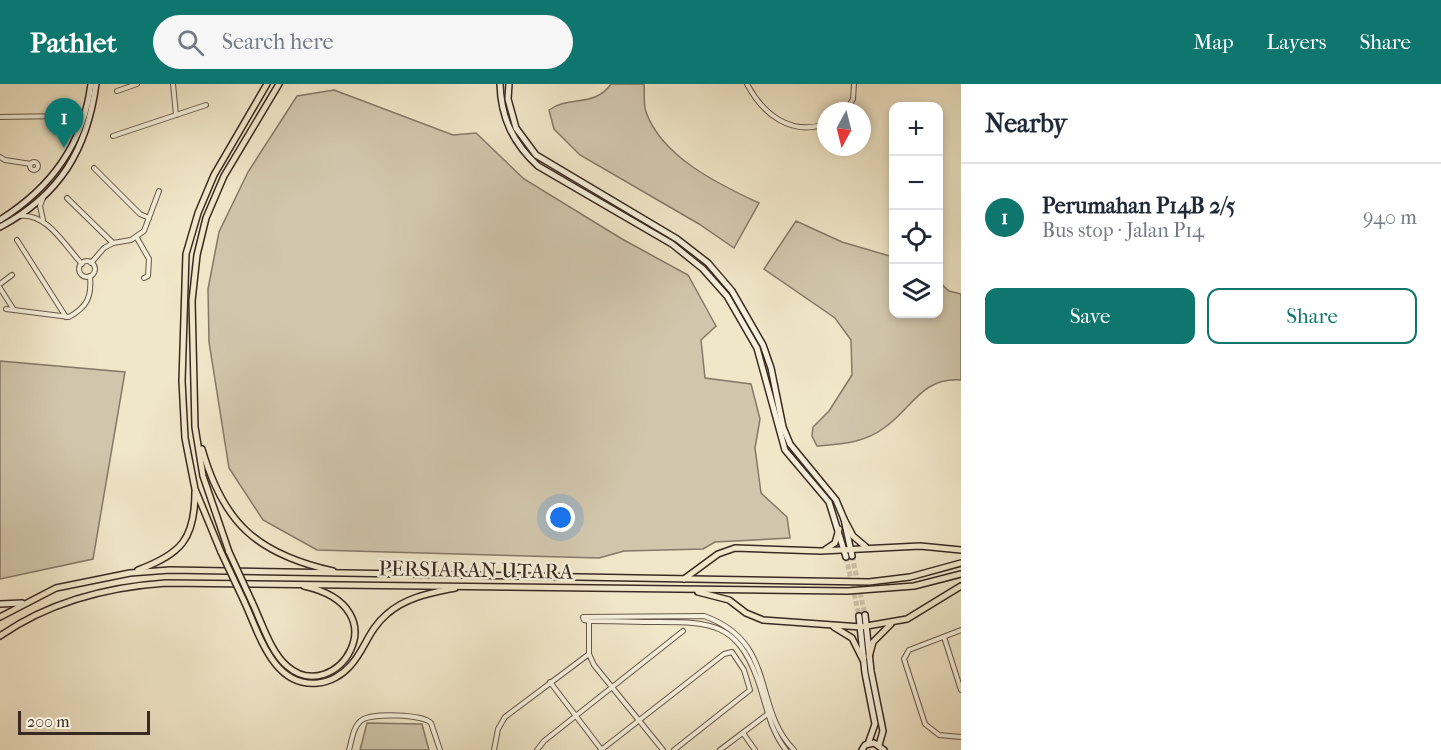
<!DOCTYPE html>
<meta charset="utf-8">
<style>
body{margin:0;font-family:"IM FELL French Canon",serif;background:#f6f6f7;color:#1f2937}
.controls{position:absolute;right:18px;top:18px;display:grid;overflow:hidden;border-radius:12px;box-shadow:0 3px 9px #0003}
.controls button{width:54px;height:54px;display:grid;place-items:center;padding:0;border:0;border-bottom:2px solid #e0e1e3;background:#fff;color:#1f2937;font:30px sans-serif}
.compass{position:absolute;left:817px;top:18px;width:54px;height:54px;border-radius:50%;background:#fff;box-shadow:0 3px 9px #0003;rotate:187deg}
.scale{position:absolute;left:18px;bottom:15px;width:132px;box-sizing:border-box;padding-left:6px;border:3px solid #392922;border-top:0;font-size:16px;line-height:21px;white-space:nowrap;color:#392922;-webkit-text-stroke:4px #f5efdb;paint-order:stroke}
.you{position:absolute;left:561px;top:434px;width:21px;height:21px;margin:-15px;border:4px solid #fff;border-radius:50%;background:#1a73e8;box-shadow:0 0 0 9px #1a73e833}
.badge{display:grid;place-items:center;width:39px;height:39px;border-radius:50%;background:#0f766e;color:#fff;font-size:20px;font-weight:700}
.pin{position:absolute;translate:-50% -50px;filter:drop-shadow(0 2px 3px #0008)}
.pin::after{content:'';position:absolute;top:32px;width:21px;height:18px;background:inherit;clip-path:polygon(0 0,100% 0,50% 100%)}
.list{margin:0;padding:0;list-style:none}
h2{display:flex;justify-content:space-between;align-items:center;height:78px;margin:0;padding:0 24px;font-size:26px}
h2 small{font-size:20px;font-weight:400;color:#747a83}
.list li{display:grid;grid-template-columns:39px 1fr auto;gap:18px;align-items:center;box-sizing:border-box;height:108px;padding:0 24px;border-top:2px solid #e0e1e3}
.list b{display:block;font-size:22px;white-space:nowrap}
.list p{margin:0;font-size:20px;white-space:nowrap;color:#747a83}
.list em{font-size:20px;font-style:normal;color:#747a83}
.actions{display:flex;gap:12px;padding:18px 24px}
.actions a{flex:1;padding:14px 0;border:2px solid #0f766e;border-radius:12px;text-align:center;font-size:21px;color:#0f766e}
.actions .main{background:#0f766e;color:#fff}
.icon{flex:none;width:33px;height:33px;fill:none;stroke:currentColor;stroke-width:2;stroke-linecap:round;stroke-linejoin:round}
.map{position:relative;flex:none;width:961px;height:666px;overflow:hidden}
header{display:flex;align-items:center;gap:36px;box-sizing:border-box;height:84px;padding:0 30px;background:#0f766e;color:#fff}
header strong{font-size:28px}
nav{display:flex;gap:33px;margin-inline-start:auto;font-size:21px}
.search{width:420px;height:54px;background:#f6f6f7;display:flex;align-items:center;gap:15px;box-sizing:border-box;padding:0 21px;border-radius:33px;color:#747a83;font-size:22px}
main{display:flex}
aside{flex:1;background:#fff}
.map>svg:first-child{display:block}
.green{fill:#d1c6ac;stroke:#857867;stroke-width:1.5}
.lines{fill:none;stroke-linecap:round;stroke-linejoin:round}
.secondary-tunnel{stroke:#cbc0a7;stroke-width:5;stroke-dasharray:5 2.5;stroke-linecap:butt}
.street-casing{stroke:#67584c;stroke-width:6}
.secondary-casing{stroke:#392922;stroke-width:8}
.primary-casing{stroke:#392922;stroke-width:8}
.street{stroke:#f5efdb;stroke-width:4}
.secondary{stroke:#f5efdb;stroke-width:5}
.primary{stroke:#f0e6c8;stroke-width:5}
.primary-bridge-casing{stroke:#392922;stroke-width:8;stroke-linecap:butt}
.primary-bridge{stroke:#f0e6c8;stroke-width:5}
.labels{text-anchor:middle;stroke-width:5;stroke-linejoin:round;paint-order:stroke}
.street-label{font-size:21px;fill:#392922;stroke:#f5efdb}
</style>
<header>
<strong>Pathlet</strong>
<div class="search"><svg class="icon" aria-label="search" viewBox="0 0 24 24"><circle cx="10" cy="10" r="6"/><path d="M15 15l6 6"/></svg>Search here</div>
<nav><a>Map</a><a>Layers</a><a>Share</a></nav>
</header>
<main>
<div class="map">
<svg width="961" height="666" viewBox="0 0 961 666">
<rect width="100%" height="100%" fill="#f0e6c8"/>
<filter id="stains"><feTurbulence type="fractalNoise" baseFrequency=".00333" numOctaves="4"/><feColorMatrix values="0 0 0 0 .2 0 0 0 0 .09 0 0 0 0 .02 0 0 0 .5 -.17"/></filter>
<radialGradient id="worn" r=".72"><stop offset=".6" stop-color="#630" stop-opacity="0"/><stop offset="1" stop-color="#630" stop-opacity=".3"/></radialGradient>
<g class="green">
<path d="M611,0H644C645,9 643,20 646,28C662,73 718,100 759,119L734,164L699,140L580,71L554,45L549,26C570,11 594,24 611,0Z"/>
<path d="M334,6L453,51L476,49L524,95L622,155L688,191L716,242L701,256L705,294L751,300L760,335L755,364L761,409L787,433L790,454L715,458L703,465L624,467L599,474L317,466L263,436L229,384L209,258L208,205L219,148L248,88L297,12Z"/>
<path d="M796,137L842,158L893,173L894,230H938L939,198L949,207L961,210V296C921,293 912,325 884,344C864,359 841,360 817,362L812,352L813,343L829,327L852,291L851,256L835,234L764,185Z"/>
<path d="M0,277L125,288L93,475L0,495Z"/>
<path d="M367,639L422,640L429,666H360Z"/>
</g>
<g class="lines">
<g class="secondary-tunnel">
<path d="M852,472L865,531"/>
<path d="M846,473L859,532"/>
</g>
<g class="street-casing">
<g id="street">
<path d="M173,0L176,31"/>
<path d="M747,0C763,30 790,52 826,40"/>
<path d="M117,7L137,0"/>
<path d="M846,27L853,15L854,0"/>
<path d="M0,33L63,32"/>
<path d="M113,52L206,21"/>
<path d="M0,73L5,76L31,80"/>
<circle cx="34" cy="82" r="4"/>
<path d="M94,84L140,130L149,134"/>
<path d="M43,114L40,122L43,136"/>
<path d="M67,114L113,159"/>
<path d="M19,132C47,128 65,162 82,180"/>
<path d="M137,154L149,175L148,192L144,194"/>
<path d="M17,156L66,233"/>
<circle cx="87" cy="185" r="8"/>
<path d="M91,179L104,164L113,159L131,156L144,147L159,107"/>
<path d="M0,200L12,191"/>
<path d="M0,204L14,226"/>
<path d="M6,225L69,233C87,223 92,213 90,192"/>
<path d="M589,537V570L594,581L663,666"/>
<path d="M961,546L909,566L904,575L925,640L939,651L961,653"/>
<path d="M944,553L961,606"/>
<path d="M550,598L601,665"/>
<path d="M743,649L755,666"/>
<path d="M349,666C352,656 353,642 362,636C372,629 423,630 431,639L440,666"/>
<path d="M494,666L498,645L505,633L589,570"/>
<path d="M537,666L544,657L683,547"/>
<path d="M601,666L724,570L732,568L744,586L750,606L674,666"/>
<path d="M720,666L769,629"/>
<path d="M786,666C769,645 766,618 757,594C737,539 710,538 659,538C635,538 612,537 589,537L584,536L583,533L704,532C778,558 752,624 794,666"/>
</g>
</g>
<g class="secondary-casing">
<g id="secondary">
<path d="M500,0C501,34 513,59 538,82L672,160L703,185L727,212L757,264L785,366L829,418L846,473"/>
<path d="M509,0L508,15L516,44L536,71L677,155L708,179L732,207L763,261L771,284L783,343L790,360L836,416L844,435L852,472"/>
<path d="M0,136C51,104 83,61 91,0"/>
<path d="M0,143C60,111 87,66 96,0"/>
<path d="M0,520L22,519"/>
<path d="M865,531L871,587L883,647L879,661"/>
<path d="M859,532L865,589L875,640L868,660"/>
<path d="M862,666L865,661L874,659L884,666"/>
</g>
</g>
<g class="primary-casing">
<g id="primary">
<path d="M202,365C223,439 257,470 333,487"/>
<path d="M844,435L853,452L866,463"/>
<path d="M826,465L835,459L839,445"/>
<path d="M221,468L195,405L185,354L182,297L186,170L198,129L214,91L267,0"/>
<path d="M229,468L203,392L195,343L192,217L197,171L206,134L224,92L279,0"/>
<path d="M138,486C181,470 195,455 195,408"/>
<path d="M684,495L718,470L735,464L821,467L920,462L961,466"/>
<path d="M698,508L729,516L746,529L763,536L861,543L907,535L961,502"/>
<path d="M244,517C259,549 273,604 318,599C330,598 342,591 350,582C365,566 368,546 387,530C406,513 431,509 455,504"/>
<path d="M252,518C262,539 270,567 287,582C335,624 403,524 304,502"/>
<path d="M0,533L56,504L130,489L170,486L869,498L910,493L961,479"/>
<path d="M834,543L852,554L863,576"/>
<path d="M0,552C49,518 107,503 166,499L848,507L914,502L961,490"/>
<path d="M869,573L873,558L891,540"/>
</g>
</g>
<use href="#street" class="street"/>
<use href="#secondary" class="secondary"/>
<use href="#primary" class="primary"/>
<g class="primary-bridge-casing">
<g id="primary-bridge">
<path d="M221,468L244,517"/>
<path d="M229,468L252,518"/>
</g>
</g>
<use href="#primary-bridge" class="primary-bridge"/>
</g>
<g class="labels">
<g class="street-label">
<text transform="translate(476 486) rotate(1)" y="7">PERSIARAN UTARA</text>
</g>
</g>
<rect width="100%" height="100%" filter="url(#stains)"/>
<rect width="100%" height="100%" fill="url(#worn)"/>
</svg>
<div class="controls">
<button>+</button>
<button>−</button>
<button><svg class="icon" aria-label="locate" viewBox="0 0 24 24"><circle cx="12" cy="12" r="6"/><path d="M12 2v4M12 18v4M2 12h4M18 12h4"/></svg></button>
<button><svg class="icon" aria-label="layers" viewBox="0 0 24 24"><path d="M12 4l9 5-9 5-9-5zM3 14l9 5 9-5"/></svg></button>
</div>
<svg class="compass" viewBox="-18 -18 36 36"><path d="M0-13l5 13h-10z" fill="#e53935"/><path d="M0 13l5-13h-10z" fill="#747a83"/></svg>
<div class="scale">200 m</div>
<div class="you"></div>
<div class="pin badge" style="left:64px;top:64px">1</div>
</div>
<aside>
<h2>Nearby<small></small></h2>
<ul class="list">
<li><span class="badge">1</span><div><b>Perumahan P14B 2/5</b><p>Bus stop · Jalan P14</p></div><em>940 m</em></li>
</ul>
<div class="actions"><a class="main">Save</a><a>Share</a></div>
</aside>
</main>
